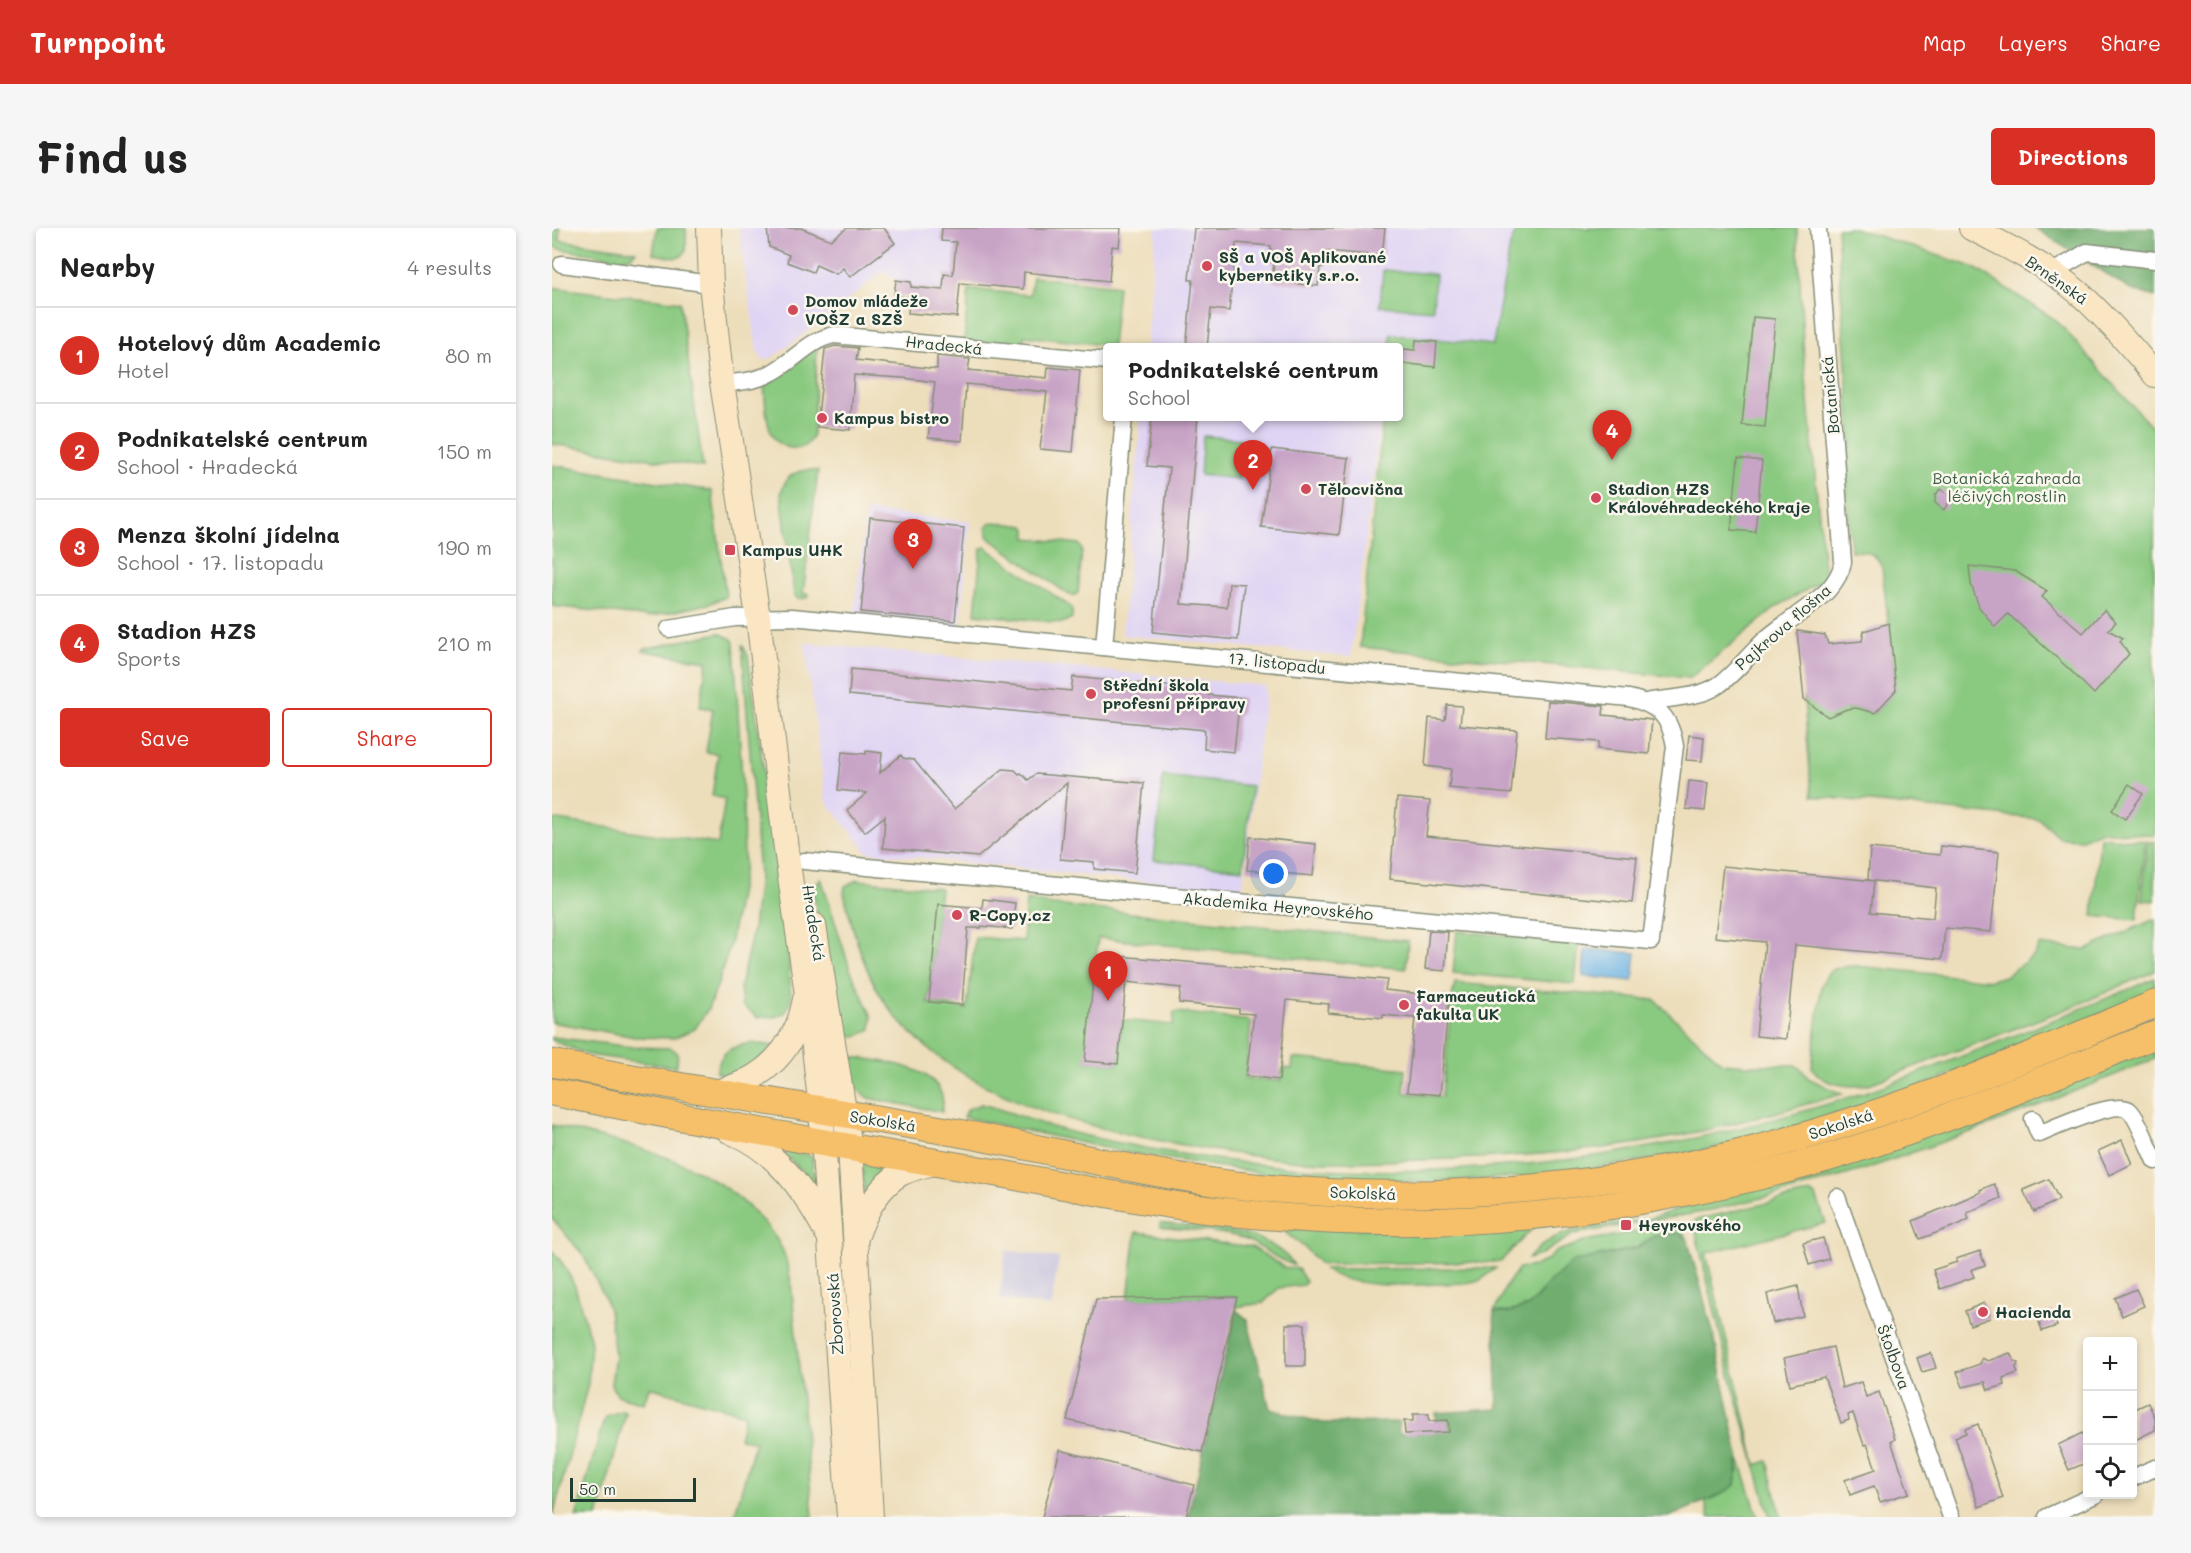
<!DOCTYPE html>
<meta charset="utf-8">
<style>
body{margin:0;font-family:Mali,sans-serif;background:#f6f6f6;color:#222}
.controls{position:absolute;right:18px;bottom:18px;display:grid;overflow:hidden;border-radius:6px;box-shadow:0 3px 9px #0003}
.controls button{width:54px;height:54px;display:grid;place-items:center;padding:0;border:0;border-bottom:2px solid #e0e0e0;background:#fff;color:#222;font:30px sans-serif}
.scale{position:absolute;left:18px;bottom:15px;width:126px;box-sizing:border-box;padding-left:6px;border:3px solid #1f3d34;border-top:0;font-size:16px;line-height:21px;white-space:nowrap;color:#1f3d34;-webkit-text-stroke:4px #fbf7ec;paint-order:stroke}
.you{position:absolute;left:722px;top:646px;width:21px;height:21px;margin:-15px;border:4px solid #fff;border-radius:50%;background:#1a73e8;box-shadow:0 0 0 9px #1a73e833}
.badge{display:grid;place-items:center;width:39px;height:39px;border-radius:50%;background:#d93025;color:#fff;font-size:20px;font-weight:700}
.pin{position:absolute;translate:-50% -50px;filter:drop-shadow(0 2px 3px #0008)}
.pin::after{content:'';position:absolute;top:32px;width:21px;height:18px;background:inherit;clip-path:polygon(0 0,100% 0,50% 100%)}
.popup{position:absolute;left:551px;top:115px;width:300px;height:78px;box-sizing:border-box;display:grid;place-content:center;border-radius:6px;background:#fff;filter:drop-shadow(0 2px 4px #0005);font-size:20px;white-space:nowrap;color:#767676}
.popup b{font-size:22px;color:#222}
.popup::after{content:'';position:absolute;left:50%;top:100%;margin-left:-12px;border:12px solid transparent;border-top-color:#fff}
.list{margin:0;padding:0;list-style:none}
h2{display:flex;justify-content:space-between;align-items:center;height:78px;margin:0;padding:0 24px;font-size:26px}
h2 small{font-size:20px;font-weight:400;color:#767676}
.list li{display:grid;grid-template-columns:39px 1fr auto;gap:18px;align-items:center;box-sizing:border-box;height:96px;padding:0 24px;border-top:2px solid #e0e0e0}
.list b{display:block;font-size:22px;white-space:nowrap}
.list p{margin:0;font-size:20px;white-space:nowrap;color:#767676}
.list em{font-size:20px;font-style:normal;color:#767676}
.actions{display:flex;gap:12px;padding:18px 24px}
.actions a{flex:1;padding:14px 0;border:2px solid #d93025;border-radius:6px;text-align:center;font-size:21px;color:#d93025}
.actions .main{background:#d93025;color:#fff}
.icon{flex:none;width:33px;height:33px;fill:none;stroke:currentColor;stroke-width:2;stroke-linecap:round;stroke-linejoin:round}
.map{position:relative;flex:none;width:1603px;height:1289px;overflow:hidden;border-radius:6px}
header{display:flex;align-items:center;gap:36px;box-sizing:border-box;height:84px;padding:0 30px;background:#d93025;color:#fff}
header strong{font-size:28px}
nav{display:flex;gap:33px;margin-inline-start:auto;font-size:21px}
.intro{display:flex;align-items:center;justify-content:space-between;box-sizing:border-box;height:144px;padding:0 36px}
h1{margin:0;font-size:42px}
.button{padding:15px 27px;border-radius:6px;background:#d93025;color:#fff;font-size:21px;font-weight:700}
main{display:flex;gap:36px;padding:0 36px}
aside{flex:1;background:#fff;border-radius:6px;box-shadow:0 3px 9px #0003}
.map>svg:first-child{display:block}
.built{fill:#e0d4f4}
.industrial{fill:#c4c0db}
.green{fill:#8ac980;stroke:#54835a;stroke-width:1.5}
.forest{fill:#6fad6e;stroke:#477551;stroke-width:1.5}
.water{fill:#6db3e4;stroke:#46788c;stroke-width:1.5}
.building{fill:#c7a3c6}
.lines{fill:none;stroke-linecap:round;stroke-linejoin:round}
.street-casing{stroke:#868e78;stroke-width:19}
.secondary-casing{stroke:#868e78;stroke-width:26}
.primary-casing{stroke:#868e78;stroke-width:29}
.street{stroke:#fff;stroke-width:16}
.secondary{stroke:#fbe6c4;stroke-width:24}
.primary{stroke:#f6c06b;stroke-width:27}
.poi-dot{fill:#d1495b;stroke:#fbf7ec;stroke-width:2}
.labels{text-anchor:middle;stroke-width:5;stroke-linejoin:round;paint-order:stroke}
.poi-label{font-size:16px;font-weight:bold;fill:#1f3d34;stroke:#fbf7ec;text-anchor:start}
.street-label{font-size:16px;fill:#1f3d34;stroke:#fbf7ec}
.park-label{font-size:16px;fill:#3a6047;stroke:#fbf7ec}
</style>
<header>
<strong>Turnpoint</strong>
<nav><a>Map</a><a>Layers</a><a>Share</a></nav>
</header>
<div class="intro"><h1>Find us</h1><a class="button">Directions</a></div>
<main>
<aside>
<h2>Nearby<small>4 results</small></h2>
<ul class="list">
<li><span class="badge">1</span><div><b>Hotelový dům Academic</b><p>Hotel</p></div><em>80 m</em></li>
<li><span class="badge">2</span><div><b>Podnikatelské centrum</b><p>School · Hradecká</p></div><em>150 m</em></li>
<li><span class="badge">3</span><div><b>Menza školní jídelna</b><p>School · 17. listopadu</p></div><em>190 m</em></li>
<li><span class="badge">4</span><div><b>Stadion HZS</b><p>Sports</p></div><em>210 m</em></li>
</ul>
<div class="actions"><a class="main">Save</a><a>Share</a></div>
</aside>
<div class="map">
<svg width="1603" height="1289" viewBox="0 0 1603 1289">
<rect width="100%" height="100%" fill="#fbf7ec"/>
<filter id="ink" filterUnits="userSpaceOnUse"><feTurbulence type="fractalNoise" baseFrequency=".0167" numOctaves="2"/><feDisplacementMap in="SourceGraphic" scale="12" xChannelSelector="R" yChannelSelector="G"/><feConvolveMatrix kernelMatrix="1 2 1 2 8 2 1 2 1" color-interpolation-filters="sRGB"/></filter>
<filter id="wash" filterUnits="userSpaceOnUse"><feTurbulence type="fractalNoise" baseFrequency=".008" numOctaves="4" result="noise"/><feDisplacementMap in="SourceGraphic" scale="24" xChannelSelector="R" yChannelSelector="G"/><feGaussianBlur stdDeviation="1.35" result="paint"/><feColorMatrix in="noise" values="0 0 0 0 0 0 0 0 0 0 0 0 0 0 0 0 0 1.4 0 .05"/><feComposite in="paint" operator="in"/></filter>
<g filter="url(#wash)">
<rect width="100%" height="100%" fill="#eddebb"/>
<g class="built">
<path d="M187,0H569L567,19H560L557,53L494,46V38L473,37L471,61L408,55L407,63L359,59V54L344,52L331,44L235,119L219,130L212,132L205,123Z"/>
<path d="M604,0H966L958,17L941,117L839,106L837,119H594Z"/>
<path d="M589,189H829L799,429L570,407Z"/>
<path d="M314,283L418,294L408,399L302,389Z"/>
<path d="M253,415L714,458L690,664L315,624L274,573Z"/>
</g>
<path class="industrial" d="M454,1022L507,1030L499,1079L447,1071Z"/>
<g class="green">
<path d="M0,0H8L7,12L84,23L78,29L70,31L8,21L0,18Z"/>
<path d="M105,0H134V22L130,28L124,30L101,26Z"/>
<path d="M966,0H1245L1252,131L1273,351L1226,378L1138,450L808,419L831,189L846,188V119H838L839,106L941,117L958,17Z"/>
<path d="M1285,0H1302L1421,39L1504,92L1603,203L1601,503L1603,505V607L1547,603L1530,611L1508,610L1487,591L1260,568L1252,471L1295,481L1304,480L1323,485L1344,462L1330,339C1324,324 1313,323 1299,323L1292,223L1299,214Z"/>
<path d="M831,42L883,46L881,82L828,78Z"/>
<path d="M481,49L566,58L560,118L472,108L471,119L412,113L417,61L478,67Z"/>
<path d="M0,59C43,66 85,68 128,74L151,239L0,216Z"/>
<path d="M265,120L261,206C258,214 254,220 245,220C212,223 214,178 212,156Z"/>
<path d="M651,208L690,211L687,251L648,247Z"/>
<path d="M0,237L160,263L174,369L156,376L97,389L0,378Z"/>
<path d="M255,242L266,243L251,366H257L255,370L246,371L242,366L229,265C233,250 240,244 255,242Z"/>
<path d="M442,294L473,298L475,301V310L527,316L530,322L526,365L521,368L516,366L437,310L434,300L438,295Z"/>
<path d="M433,319L520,380V390L510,395L423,386L429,321Z"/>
<path d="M167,405L180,411L182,415L191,569L192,638L178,717L165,759L156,781L143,801L122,810L83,809L0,794V591L166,616L173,571L160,568L166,526L154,524L161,481L148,479L155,433L91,423L92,421Z"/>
<path d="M190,416L196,428L236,720L239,772L233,785L223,789H205L190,777L188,759L201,701L207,648Z"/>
<path d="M611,548L700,558L691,641L602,632Z"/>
<path d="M1548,609L1593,613L1585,692L1541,688Z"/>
<path d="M1595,614H1603V673L1590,672Z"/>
<path d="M269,650L298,741L320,789L319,801L306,808H291L261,665L262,660Z"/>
<path d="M305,652L388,660L376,775L415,781L423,709L471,713L474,672L501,677L856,713L854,741L546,710L534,833L566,836L570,792L621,797L622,784H626L699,793L693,850L728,853L731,840L740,841L741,830L854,841L852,865L890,869L899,774L903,755L1103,772L1170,835L1196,837H1243L1249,841L1256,850L1290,866C1223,885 1156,904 1087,915C1015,926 941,930 868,932C825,933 781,936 738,932C695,928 652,921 610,913C515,896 409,865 344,789C315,755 302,708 292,665L293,658Z"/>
<path d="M1603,691V743L1525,777L1317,856C1299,861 1269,857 1260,839L1269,760C1275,739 1285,739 1305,738L1439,752L1453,748L1483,727L1487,717L1534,722Z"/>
<path d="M905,703L1027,715L1023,756L901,745Z"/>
<path d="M1603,750V764L1388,851L1299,882L1201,911L1139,925L989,948L898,953H810L736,949L572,924L411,889L416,881L429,876C454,882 479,893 504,900C560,916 620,925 678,933C879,958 1085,934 1279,875C1339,857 1398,833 1456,810C1505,790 1555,771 1603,750Z"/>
<path d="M0,809L80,819L118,820C128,823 126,831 124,839L36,827L0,812Z"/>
<path d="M200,815L222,818C200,836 194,850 164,845C168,823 179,818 200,815Z"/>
<path d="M1603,820V831L1438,897L1311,942L1240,963L1150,984L1022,1006L988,1027L976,1031C1007,992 1059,1001 1103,989Z"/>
<path d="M292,828C324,833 400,836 390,884L316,870C298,857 295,849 292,828Z"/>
<path d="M0,897C72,916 146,928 201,983C212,995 224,1007 231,1023C235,1033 237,1044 239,1054L261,1289H182L203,1214L187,1210L193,1186L97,1159L92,1175L67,1168L61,1161L59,1156L63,1128L57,1082L53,1070L31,1027L0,990Z"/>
<path d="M234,922L260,928L263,961L249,942L233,927L232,923Z"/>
<path d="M310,935L339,939L313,973Z"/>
<path d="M1259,965L1264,968L1274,995L1154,1025L1204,1237L1216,1233L1229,1289H1218L1177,1143L1142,997L1143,992Z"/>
<path d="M608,995C653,1001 713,998 742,1037C724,1033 710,1017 692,1011C673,1003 630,1002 608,999Z"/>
<path d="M1120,998L1129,1000L1135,1010L1127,1005L1102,1008L1085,1020L1020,1034L997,1055L977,1078L957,1084H942L954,1058L967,1040L982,1038L995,1032L1005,1023L1038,1012Z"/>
<path d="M733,1000H981L948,1034L768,1036L752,1019L734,1005Z"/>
<path d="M584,1004L700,1019L732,1039L746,1041L754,1054L751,1057L727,1060L711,1075L683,1079L684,1069L576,1071Z"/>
<path d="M0,1022L11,1036L23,1058L39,1114L36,1156L1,1289Z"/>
<path d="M944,1040L928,1052L914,1055C876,1056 801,1064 772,1041Z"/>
<path d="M69,1183L74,1184L46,1289H24L51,1195L55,1188Z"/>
<path d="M1187,1229L1206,1289H1157L1153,1273L1172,1265L1187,1243Z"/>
</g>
<g class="forest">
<path d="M1483,0H1603V69L1577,61Z"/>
<path d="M1127,1005L1135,1010L1161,1104L1187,1229L1183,1257L1172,1265L1117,1289H636L684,1082L695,1091L718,1181L771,1195L847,1194V1206L885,1204L884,1185L946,1181L942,1084H957L977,1078L997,1055L1020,1034L1085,1020L1102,1008Z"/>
</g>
<path class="water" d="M1033,721L1084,725L1081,753L1031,748Z"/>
<g id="blocks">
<g class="building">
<path d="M215,0H249L279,12L295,0H332L343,15L298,49L291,40L284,46L264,37L261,44L235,34L237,27L217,19Z"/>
<path d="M390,0H569L567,19L560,18L557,53L472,44L471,61L408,55L405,89L356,85L358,67V69L342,68L344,52L359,54V59L391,62L392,46L401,47L404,14L389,13Z"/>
<path d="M642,0H833L830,28L774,23L772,39H768L766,58L720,53L722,34H718L719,18L684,15L677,83L659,81L655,120H634L641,52H637Z"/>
<path d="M1201,89L1223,91L1213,199L1190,197Z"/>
<path d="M864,112L885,114L883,139L849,135L851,121L863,122Z"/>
<path d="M283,118L306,120L304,132L385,141V128L418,131L416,142L495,150L496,139L528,142L521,224L488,221L495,164L414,156L410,213L376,210L383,154L351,150L302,147L298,202L265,199L273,121Z"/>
<path d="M600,189H646L629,376L675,379L677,355L692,356L686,412L601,404L617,240L595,238Z"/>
<path d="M720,221L797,230L787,307L709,299Z"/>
<path d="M1186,230L1210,233L1203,304L1179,302Z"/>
<path d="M1388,261L1396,266L1398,272L1392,282L1383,275V268Z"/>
<path d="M318,290L412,300L403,393L309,384Z"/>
<path d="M1417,338L1463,343L1495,363L1490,369L1531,405L1552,382L1564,394L1556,402L1571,410L1568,413L1577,426L1542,466L1516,440L1456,386L1443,399L1427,379L1419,356Z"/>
<path d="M1337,395L1344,462L1323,485L1304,480L1295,481L1276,489L1252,471L1245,403L1273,407L1276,416L1310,413L1312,403Z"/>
<path d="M299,441L519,463L521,449L656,462V467L691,470L689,486H686L682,524L652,521L653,502L297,467Z"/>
<path d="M996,473L1052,478L1051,487L1100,492L1097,526L1046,521L1047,514L993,510Z"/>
<path d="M895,477L910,478L908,497L965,502L959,566L897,560L899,541L873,538L877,490L893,492Z"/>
<path d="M1137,507L1152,509L1150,533L1134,532Z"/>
<path d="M314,523L330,525L328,545L349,527L351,530L362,532L402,581L451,541L463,542L467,546L469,545L476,552L484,546L592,555L583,645L542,641V634L508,631L515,555L426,629L331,620L333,588L313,604L295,582L315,565L286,562L290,524L314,526Z"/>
<path d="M1137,553L1156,555L1153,583L1134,581Z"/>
<path d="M1577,556L1591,566L1573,591L1560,582Z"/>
<path d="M845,570L878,573L874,608L1085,629L1080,675L838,651Z"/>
<path d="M698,609L764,616L761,648L695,642Z"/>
<path d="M1389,618L1447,624L1439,704L1393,700L1390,731L1243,717L1234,811L1204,808L1213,714L1163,709L1171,638L1322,653L1319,684L1381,690L1384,660L1316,652L1318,620L1388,627Z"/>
<path d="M431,671L463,675L460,701L429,698V700H416L410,777L377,774L386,676L430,680Z"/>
<path d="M877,703L896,704L893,743L873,741Z"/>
<path d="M556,727L835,752L833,762L897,769L888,867L855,864L863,790L831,787V790L776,785L777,776L735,772L727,852L694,848L702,786L687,785V781L627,775L629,760L574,754L566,836L533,833L543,734L555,736Z"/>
<path d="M1570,912L1580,936L1557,947L1546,923Z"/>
<path d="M1497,951L1507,972L1482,984L1471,962Z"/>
<path d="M1442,956L1449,970L1415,985L1417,991L1408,996L1368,1011L1361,993L1429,964L1428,962Z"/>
<path d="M1271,1010L1277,1031L1257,1037L1251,1015Z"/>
<path d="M1428,1023L1433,1037L1419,1042L1422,1049L1388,1061L1381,1042L1405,1034L1404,1031Z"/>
<path d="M1246,1058L1251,1088L1221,1095L1215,1066Z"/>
<path d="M1584,1061L1592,1078L1570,1088L1563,1070Z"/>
<path d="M685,1069L650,1224L515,1192L544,1071Z"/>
<path d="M1432,1075L1438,1090L1418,1097L1413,1083Z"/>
<path d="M1500,1083L1505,1098L1490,1103L1485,1088Z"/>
<rect x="734" y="1096" width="19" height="42"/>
<path d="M1281,1119L1290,1160L1309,1154L1314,1169L1327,1164L1343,1211L1339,1213L1357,1265L1328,1274L1322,1258L1298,1267L1293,1252L1324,1241L1315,1216L1312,1217L1301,1185L1296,1187L1297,1192L1289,1195L1272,1149L1238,1157L1232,1130Z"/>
<path d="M1379,1125L1384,1140L1370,1144L1365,1130Z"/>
<path d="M1458,1125L1462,1133L1466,1135L1464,1140L1466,1145L1451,1150L1453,1157L1436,1162L1433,1154L1411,1159L1405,1144L1428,1136L1430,1130L1436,1133Z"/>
<path d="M1596,1175L1603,1190V1202L1581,1213V1182Z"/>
<path d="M861,1186H877V1193L896,1192L897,1204L853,1206L852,1193H861Z"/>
<path d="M1426,1196L1451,1270L1427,1279L1403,1209L1414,1205L1413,1201Z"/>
<path d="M1530,1205L1536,1217V1234L1517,1242L1506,1217Z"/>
<path d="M508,1222L642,1257L634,1289H490Z"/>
</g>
</g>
</g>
<g filter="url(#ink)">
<use href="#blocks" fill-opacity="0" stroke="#868e78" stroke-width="1.5"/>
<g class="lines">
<g class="street-casing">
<g id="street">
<path d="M10,36L159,56"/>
<path d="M1499,45L1535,24L1603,32"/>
<path d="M170,156C187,154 206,153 221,144C243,132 257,112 282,107L556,133"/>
<path d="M117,401L183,390L240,389L1077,470C1106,477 1118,488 1123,518L1099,713L252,633"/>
<path d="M552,419L572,188"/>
<path d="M1094,474C1115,470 1147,470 1165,458C1181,448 1200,423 1215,410C1235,393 1258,380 1276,362C1284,353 1289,345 1291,334L1266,0"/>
<path d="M1481,891L1487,906C1504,899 1563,872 1577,882C1585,888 1598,923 1603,933"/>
<path d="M1285,969L1399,1289"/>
<path d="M1580,1250L1603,1240"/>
<path d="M1495,1289L1545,1266"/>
</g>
</g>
<g class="secondary-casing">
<g id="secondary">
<path d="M157,0L159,56L169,148L206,389L234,621L259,794L269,882L297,1289"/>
<path d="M1419,0C1455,18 1495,38 1527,65C1555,90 1579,118 1603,147"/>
<path d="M262,697L298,919L319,1289"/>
<path d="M163,864C212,853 244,821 253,771"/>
<path d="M177,903C225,922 251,961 275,1005"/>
<path d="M305,1007C313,985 326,959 348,946C359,940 372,938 384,934"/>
</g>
</g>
<g class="primary-casing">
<g id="primary">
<path d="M0,835C135,862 271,881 407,905C499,922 590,945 683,957C781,968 882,969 980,960C1062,952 1144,938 1224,916C1354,881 1479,828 1603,776"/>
<path d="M0,864C140,892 281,917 422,941C498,954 574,971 650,981C794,999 943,999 1086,973C1148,962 1210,949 1271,931C1384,898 1493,850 1603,807"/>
</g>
</g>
<use href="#street" class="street"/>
<use href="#secondary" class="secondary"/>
<use href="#primary" class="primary"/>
</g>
</g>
<g class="poi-dot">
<circle cx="655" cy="38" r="6"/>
<circle cx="241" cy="82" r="6"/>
<circle cx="270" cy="190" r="6"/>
<circle cx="754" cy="261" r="6"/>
<circle cx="1044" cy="270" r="6"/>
<rect x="172" y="316" width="12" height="12" rx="3"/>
<circle cx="539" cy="466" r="6"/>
<circle cx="405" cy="687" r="6"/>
<circle cx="852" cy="777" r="6"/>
<rect x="1068" y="991" width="12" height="12" rx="3"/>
<circle cx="1431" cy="1084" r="6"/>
</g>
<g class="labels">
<g class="poi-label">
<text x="667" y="35">SŠ a VOŠ Aplikované<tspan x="667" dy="18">kybernetiky s.r.o.</tspan></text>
<text x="253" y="79">Domov mládeže<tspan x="253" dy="18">VOŠZ a SZŠ</tspan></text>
<text x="282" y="196">Kampus bistro</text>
<text x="766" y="267">Tělocvična</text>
<text x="1056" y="267">Stadion HZS<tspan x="1056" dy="18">Královéhradeckého kraje</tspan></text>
<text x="190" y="328">Kampus UHK</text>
<text x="551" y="463">Střední škola<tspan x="551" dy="18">profesní přípravy</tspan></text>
<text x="417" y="693">R-Copy.cz</text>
<text x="864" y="774">Farmaceutická<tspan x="864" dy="18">fakulta UK</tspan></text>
<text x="1086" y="1003">Heyrovského</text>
<text x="1443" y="1090">Hacienda</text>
</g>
<g class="street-label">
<text transform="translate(1505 52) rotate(35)" y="6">Brněnská</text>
<text transform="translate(392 117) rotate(6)" y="6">Hradecká</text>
<text transform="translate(1278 167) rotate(-95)" y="6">Botanická</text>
<text transform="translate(1231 399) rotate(-41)" y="6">Pajkrova flošna</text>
<text transform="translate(725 435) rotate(6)" y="6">17. listopadu</text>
<text transform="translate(726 678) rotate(5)" y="6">Akademika Heyrovského</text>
<text transform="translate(262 695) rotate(81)" y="6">Hradecká</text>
<text transform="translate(331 893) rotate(9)" y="6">Sokolská</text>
<text transform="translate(1289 896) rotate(-18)" y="6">Sokolská</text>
<text transform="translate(811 965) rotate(2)" y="6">Sokolská</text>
<text transform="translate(283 1086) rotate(-94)" y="6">Zborovská</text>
<text transform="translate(1342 1129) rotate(70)" y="6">Štolbova</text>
</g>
<g class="park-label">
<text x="1455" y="256">Botanická zahrada<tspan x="1455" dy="18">léčivých rostlin</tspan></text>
</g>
</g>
</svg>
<div class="controls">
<button>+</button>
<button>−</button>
<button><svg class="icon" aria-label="locate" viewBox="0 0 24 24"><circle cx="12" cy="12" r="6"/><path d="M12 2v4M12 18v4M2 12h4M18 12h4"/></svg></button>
</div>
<div class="scale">50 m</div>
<div class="you"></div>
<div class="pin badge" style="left:556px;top:773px">1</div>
<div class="pin badge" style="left:701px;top:262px">2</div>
<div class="popup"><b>Podnikatelské centrum</b>School</div>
<div class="pin badge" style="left:361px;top:341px">3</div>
<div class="pin badge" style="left:1060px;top:232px">4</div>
</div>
</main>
